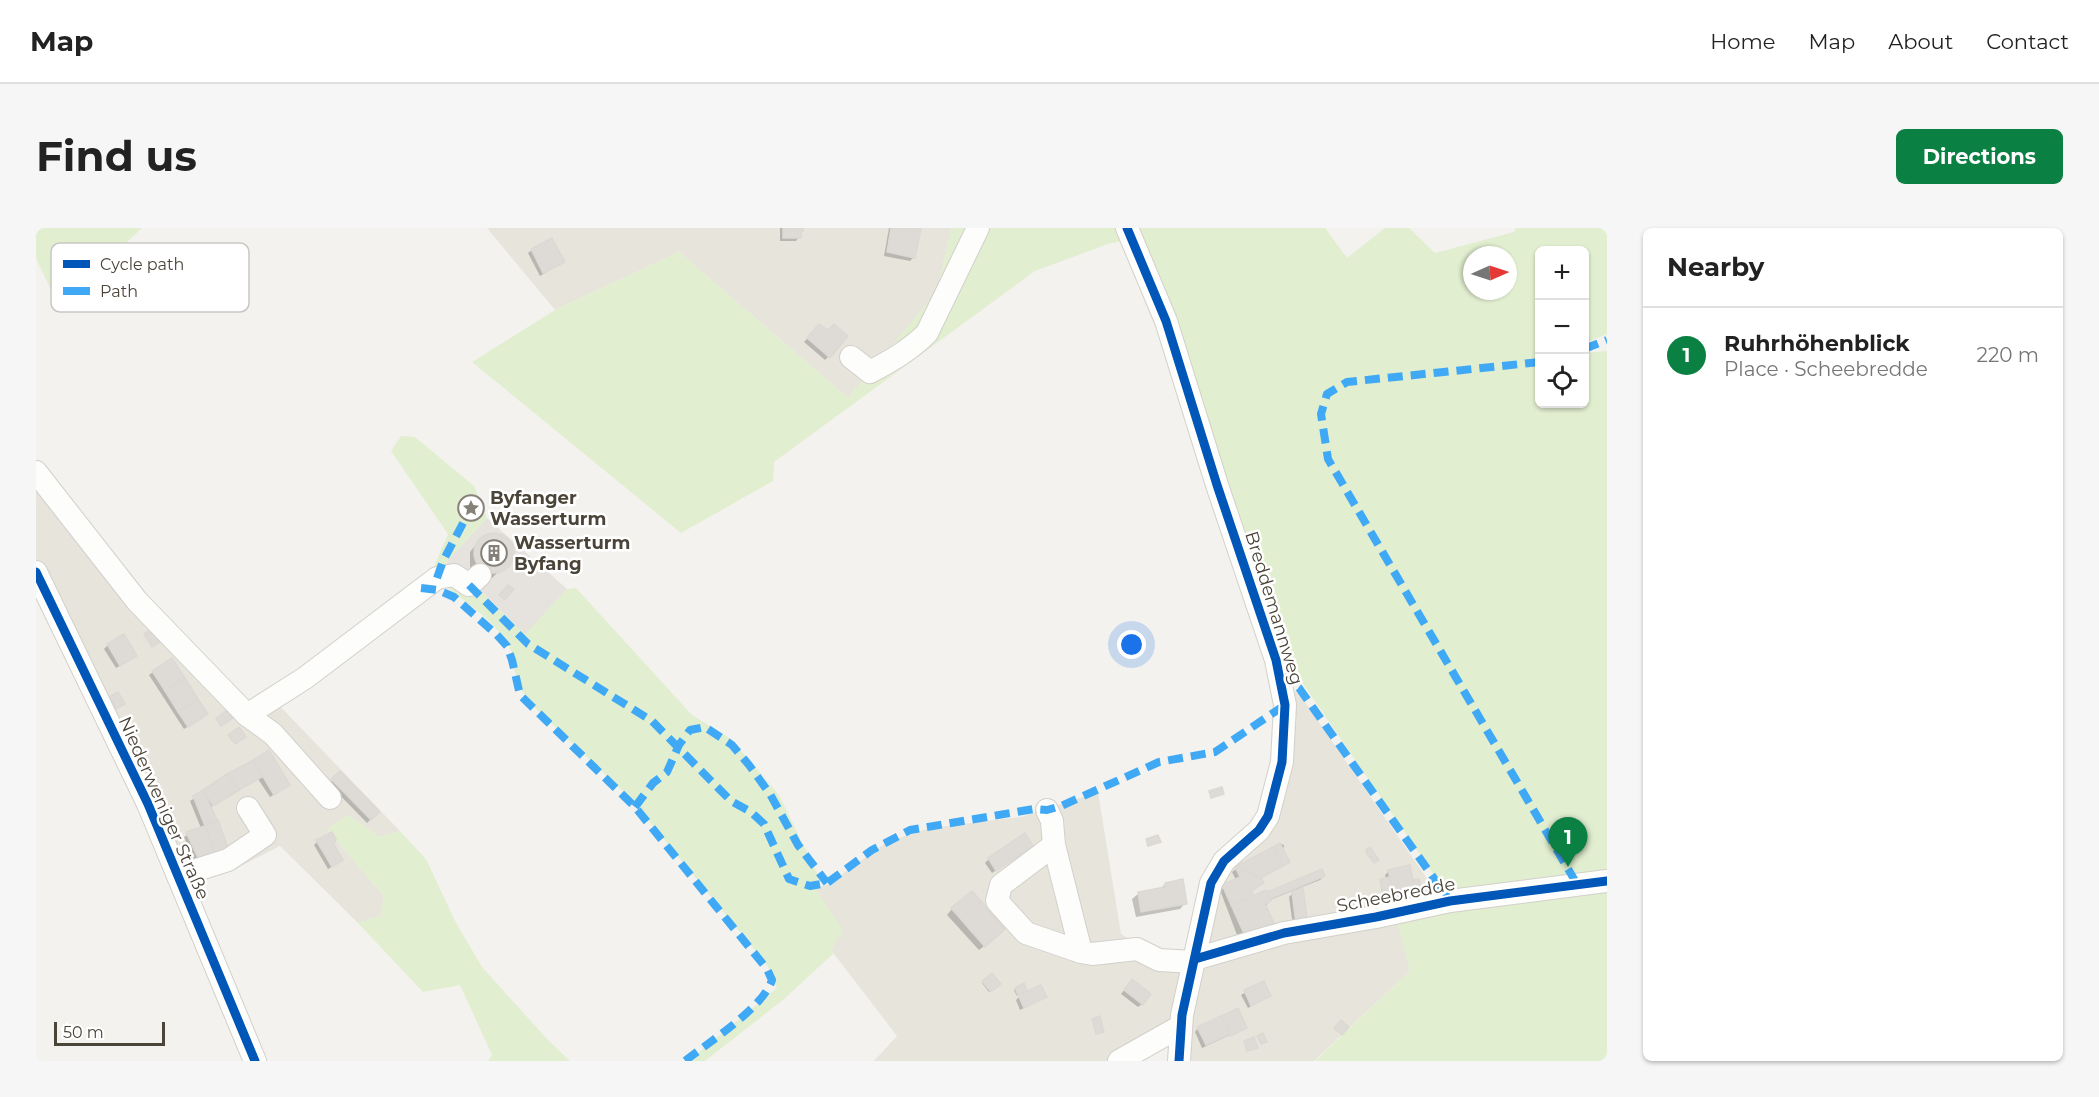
<!DOCTYPE html>
<meta charset="utf-8">
<style>
body{margin:0;font-family:Montserrat,sans-serif;background:#f6f6f6;color:#222}
.controls{position:absolute;right:18px;top:18px;display:grid;overflow:hidden;border-radius:9px;box-shadow:0 2px 4px #0004}
.controls button{width:54px;height:54px;display:grid;place-items:center;padding:0;border:0;border-bottom:2px solid #e0e0e0;background:#fff;color:#222;font:30px sans-serif}
.compass{position:absolute;left:1427px;top:18px;width:54px;height:54px;border-radius:50%;background:#fff;box-shadow:0 2px 4px #0004;rotate:87deg}
.scale{position:absolute;left:18px;bottom:15px;width:111px;box-sizing:border-box;padding-left:6px;border:3px solid #4b4439;border-top:0;font-size:16px;line-height:21px;white-space:nowrap;color:#4b4439;-webkit-text-stroke:4px #fff;paint-order:stroke}
.you{position:absolute;left:1096px;top:417px;width:21px;height:21px;margin:-15px;border:4px solid #fff;border-radius:50%;background:#1a73e8;box-shadow:0 0 0 9px #1a73e833}
.badge{display:grid;place-items:center;width:39px;height:39px;border-radius:50%;background:#0b8043;color:#fff;font-size:20px;font-weight:700}
.pin{position:absolute;translate:-50% -50px;filter:drop-shadow(0 2px 3px #0008)}
.pin::after{content:'';position:absolute;top:32px;width:21px;height:18px;background:inherit;clip-path:polygon(0 0,100% 0,50% 100%)}
.list{margin:0;padding:0;list-style:none}
h2{display:flex;justify-content:space-between;align-items:center;height:78px;margin:0;padding:0 24px;font-size:26px}
h2 small{font-size:20px;font-weight:400;color:#767676}
.list li{display:grid;grid-template-columns:39px 1fr auto;gap:18px;align-items:center;box-sizing:border-box;height:96px;padding:0 24px;border-top:2px solid #e0e0e0}
.list b{display:block;font-size:22px;white-space:nowrap}
.list p{margin:0;font-size:20px;white-space:nowrap;color:#767676}
.list em{font-size:20px;font-style:normal;color:#767676}
.icon{flex:none;width:33px;height:33px;fill:none;stroke:currentColor;stroke-width:2;stroke-linecap:round;stroke-linejoin:round}
.map{position:relative;flex:none;width:1571px;height:833px;overflow:hidden;border-radius:9px}
header{display:flex;align-items:center;gap:36px;box-sizing:border-box;height:84px;padding:0 30px;background:#fff;border-bottom:2px solid #e0e0e0}
header strong{font-size:28px}
nav{display:flex;gap:33px;margin-inline-start:auto;font-size:21px}
.intro{display:flex;align-items:center;justify-content:space-between;box-sizing:border-box;height:144px;padding:0 36px}
h1{margin:0;font-size:42px}
.button{padding:15px 27px;border-radius:9px;background:#0b8043;color:#fff;font-size:21px;font-weight:700}
main{display:flex;gap:36px;padding:0 36px}
aside{flex:1;background:#fff;border-radius:9px;box-shadow:0 2px 4px #0004}
.map>svg:first-child{display:block}
.residential{fill:#e7e4dc}
.industrial{fill:#e6e2de}
.green{fill:#e1eecf;fill-rule:evenodd}
.shadow{fill:#0003}
.building{fill:#dedbd6;stroke:#dcd9d4;stroke-width:1.5}
.lines{fill:none;stroke-linecap:round;stroke-linejoin:round}
.minor-casing{stroke:#d2d0cb;stroke-width:24}
.minor{stroke:#fdfdfc;stroke-width:22}
.quiet{stroke:#3fa9f5;stroke-width:8;stroke-dasharray:15 8;stroke-linecap:butt}
.cycleway-casing{stroke:#fff;stroke-width:13}
.cycleway{stroke:#0057b8;stroke-width:9}
.labels{text-anchor:middle;stroke-width:5;stroke-linejoin:round;paint-order:stroke}
.poi-label{font-size:18px;font-weight:bold;fill:#4b4439;stroke:#fff;text-anchor:start}
.street-label{font-size:18px;fill:#4b4439;stroke:#fff}
.key{fill:#fff;stroke:#c9c7c4;stroke-width:1.5}
.key-label{font-size:16px;fill:#4b4439}
</style>
<header>
<strong>Map</strong>
<nav><a>Home</a><a>Map</a><a>About</a><a>Contact</a></nav>
</header>
<div class="intro"><h1>Find us</h1><a class="button">Directions</a></div>
<main>
<div class="map">
<svg width="1571" height="833" viewBox="0 0 1571 833">
<rect width="100%" height="100%" fill="#f4f2ee"/>
<g class="residential">
<path d="M451,0H916L900,65L812,170L643,24L519,82Z"/>
<path d="M0,253L207,493L239,473L364,603L343,609L312,587L291,601L348,668L345,688L322,695L244,618L199,641L147,658L0,340Z"/>
<path d="M1253,460L1264,467L1403,668L1358,679L1374,743L1278,833H1150L1149,808L1182,655L1216,619Z"/>
<path d="M1062,564L1085,706L1125,731L1152,729L1138,798L1075,833H838L861,808L795,722L779,660L791,657L851,614L866,609L894,600L985,589Z"/>
</g>
<path class="industrial" d="M451,290L531,361L489,407L438,356L407,344L412,332Z"/>
<g class="green">
<path d="M0,0H106L73,31H44L26,38L25,59L14,60L0,30Z"/>
<path d="M916,0H1289L1311,30L1349,0H1373L1399,25L1478,4L1480,0H1571V106L1549,115L1548,22H1504V176H1548L1549,125L1571,123V833H1279L1374,743L1360,689L1418,676L1248,428L1091,12L1072,16L999,43L738,234L737,253L645,305L436,134L519,82L643,24L812,170L900,65ZM1436,27H1472V63H1436Z"/>
<path d="M365,208L379,209L438,258L451,290L412,332L407,344L394,348L412,306L355,223Z"/>
<path d="M403,354L437,356L489,406L531,361L540,360L656,487L695,511L743,567L783,649L778,658L807,703L795,722L798,725L748,771L669,833H652L741,760L731,737L594,570L497,478C489,468 482,458 479,445C477,438 479,429 475,422C464,396 425,370 403,354Z"/>
<path d="M312,587L343,609L364,603L390,631L419,693L446,739L511,811L534,833H452L456,827L424,757L387,764L322,695L345,688L348,668L291,601Z"/>
</g>
<g class="shadow">
<path d="M744,0H764L763,9L760,13H744Z"/>
<path d="M853,0H883L878,29L874,33L848,28Z"/>
<path d="M496,22L527,34L504,48L492,25Z"/>
<path d="M783,98L793,128L789,132L768,114Z"/>
<path d="M453,306L469,310L476,324L475,332L456,350L439,346L434,340V324L445,310Z"/>
<path d="M72,417L95,431L80,440L68,421Z"/>
<path d="M117,444L166,489L148,501L113,447Z"/>
<path d="M232,524L248,560L234,569L222,551L175,579L191,622L160,637L148,609L165,600L154,573Z"/>
<path d="M304,545L342,584L331,595L293,556Z"/>
<path d="M281,614L297,616L302,635L292,641L278,617Z"/>
<path d="M1246,616L1248,617L1245,638L1224,651L1226,655L1213,664L1216,670L1230,666L1285,643L1288,648L1284,652L1266,659L1270,691L1257,698L1253,669L1261,661L1234,672L1204,715L1184,662L1200,652L1196,644L1200,641Z"/>
<path d="M996,618L956,645L949,635L953,631Z"/>
<path d="M1353,643L1376,655L1378,654L1384,663L1379,666L1377,657L1373,661L1346,665L1344,653L1350,651L1349,647Z"/>
<path d="M1129,656L1149,675L1144,681L1100,689L1096,671L1102,666L1124,662Z"/>
<path d="M916,681L961,708L943,722L911,687Z"/>
<path d="M955,747L963,756L953,764L946,755Z"/>
<path d="M1227,755L1233,768L1212,780L1205,767Z"/>
<path d="M987,757L991,765L1009,769L984,782L980,772L986,766L981,768L978,762Z"/>
<path d="M1092,757L1106,776L1102,779L1085,766Z"/>
<path d="M1162,800H1209L1166,820L1159,804Z"/>
</g>
<g class="building">
<path d="M747,0H767V3H765V10H747Z"/>
<path d="M855,0H885L879,30L851,24Z"/>
<path d="M516,10L529,34L507,45L495,21Z"/>
<path d="M783,96L792,102L798,96L812,108L794,130L771,110Z"/>
<circle cx="458" cy="325" r="20"/>
<path d="M472,357L478,361L469,372L463,367Z"/>
<path d="M118,399L127,412L116,419L108,406Z"/>
<path d="M88,406L101,428L84,438L71,416Z"/>
<path d="M136,430L149,450L129,463L116,443Z"/>
<path d="M149,450L162,471L142,484L129,463Z"/>
<path d="M82,464L89,476L80,481L73,469Z"/>
<path d="M162,471L172,486L152,499L142,484Z"/>
<path d="M192,482L197,490L185,498L180,490Z"/>
<path d="M203,499L210,509L199,516L192,507Z"/>
<path d="M233,522L254,557L238,567L217,532Z"/>
<path d="M217,532L226,549L203,562L191,546Z"/>
<path d="M304,543L344,584L335,592L295,551Z"/>
<path d="M191,546L203,562L177,578L167,562Z"/>
<path d="M1186,559L1188,566L1175,570L1173,563Z"/>
<path d="M167,562L181,592L169,598L157,568Z"/>
<path d="M182,592L193,623L179,628L169,598Z"/>
<path d="M169,598L179,628L164,634L150,604Z"/>
<path d="M296,604L300,611L298,616L307,632L296,639L280,612Z"/>
<path d="M989,605L997,618L960,643L952,630Z"/>
<path d="M1122,607L1125,614L1112,618L1110,611Z"/>
<path d="M1244,615L1254,634L1247,638L1237,619Z"/>
<path d="M1237,619L1247,638L1225,650L1199,639Z"/>
<path d="M1334,619L1343,632L1338,635L1331,626L1330,622Z"/>
<path d="M1374,637L1378,658L1357,662L1352,642Z"/>
<path d="M1199,639L1225,650L1228,655L1215,663L1217,668L1195,677L1186,657L1204,649Z"/>
<path d="M1286,641L1289,648L1234,671L1231,664Z"/>
<path d="M1354,649L1357,662L1347,665L1344,651Z"/>
<path d="M1147,651L1151,676L1105,684L1102,664L1129,659V655Z"/>
<path d="M1383,651L1386,664L1380,665L1377,652Z"/>
<path d="M1267,659L1271,691L1260,696L1256,664Z"/>
<path d="M1230,662L1235,673L1229,676L1239,697L1210,710L1195,677Z"/>
<path d="M936,663L969,701L949,719L915,680Z"/>
<path d="M956,745L965,756L955,764L946,753Z"/>
<path d="M1096,751L1115,766L1107,777L1088,762Z"/>
<path d="M1228,753L1235,768L1215,778L1208,762Z"/>
<path d="M988,755L991,763L982,767L979,760Z"/>
<path d="M1005,757L1011,769L988,780L982,767Z"/>
<path d="M1202,780L1211,800L1195,808L1185,788Z"/>
<path d="M1064,788L1068,804L1060,806L1056,791Z"/>
<path d="M1185,788L1194,806L1170,817L1161,799Z"/>
<path d="M1305,792L1313,799L1306,807L1298,800Z"/>
<path d="M1227,805L1231,814L1225,816L1221,808Z"/>
<path d="M1218,809L1222,820L1211,823L1208,813Z"/>
</g>
<g class="lines">
<g class="minor-casing">
<g id="minor">
<path d="M1091,0L1130,93L1181,257L1240,432L1249,477L1246,534L1232,588L1223,602L1188,633L1175,655L1146,787L1143,833"/>
<path d="M815,129L834,144C855,133 874,122 891,105L942,0"/>
<path d="M0,244L101,373L211,487L237,506L294,570"/>
<path d="M0,344L112,576L219,833"/>
<path d="M211,487L269,450L401,350L418,347L433,357L444,347"/>
<path d="M1011,582L1016,593L1018,617"/>
<path d="M142,648L192,632L229,607L212,580"/>
<path d="M1045,724L1018,617L965,657L961,673L990,705L1045,724L1056,726L1101,721L1123,732L1158,734"/>
<path d="M1159,731L1248,705L1340,689L1414,673L1571,653"/>
<path d="M1083,833L1145,798"/>
</g>
</g>
<use href="#minor" class="minor"/>
<g class="quiet">
<path d="M1548,121L1571,112"/>
<path d="M1504,134L1311,154L1291,166L1285,186L1292,231L1542,658L1544,657"/>
<path d="M401,350L407,333L435,280"/>
<path d="M433,357L492,416L616,493L695,573L715,584L728,596L753,651L774,658L791,655L836,622L874,602L998,581L1011,582L1025,578L1123,534L1179,524L1249,477"/>
<path d="M385,360L402,362L418,369L461,407L471,418L476,432L484,467L599,579L731,741L736,752C727,780 673,814 649,833"/>
<path d="M1244,446L1263,460L1414,673"/>
<path d="M599,579L617,555L631,544L643,517L654,502L669,499L696,517L713,537L734,566L762,617L791,655"/>
</g>
<g class="cycleway-casing">
<g id="cycleway">
<path d="M1091,0L1130,93L1181,257L1240,432L1249,477L1246,534L1232,588L1223,602L1188,633L1175,655L1146,787L1143,833"/>
<path d="M0,344L112,576L219,833"/>
<path d="M1159,731L1248,705L1340,689L1414,673L1571,653"/>
</g>
</g>
<use href="#cycleway" class="cycleway"/>
</g>
<defs>
<g id="sight-ring" transform="scale(1.35)"><circle r="9.5" fill="#fff" stroke="#868178" stroke-width="1.5"/><path d="M0-6L1.8-2.2L6-1.7L2.9 1.2L3.7 5.4L0 3.3L-3.7 5.4L-2.9 1.2L-6-1.7L-1.8-2.2Z" fill="#868178"/></g>
<g id="building-ring" transform="scale(1.35)"><circle r="9.5" fill="#fff" stroke="#868178" stroke-width="1.5"/><path d="M-4-6H4V6H1V3H-1V6H-4ZM-2.5-4.3h1.7v1.8h-1.7ZM.8-4.3h1.7v1.8H.8ZM-2.5-1h1.7V.8h-1.7ZM.8-1h1.7V.8H.8Z" fill="#868178"/></g>
</defs>
<g fill-rule="evenodd">
<use href="#sight-ring" x="435" y="280"/>
<use href="#building-ring" x="458" y="325"/>
</g>
<g class="labels">
<g class="poi-label">
<text x="454" y="276">Byfanger<tspan x="454" dy="21">Wasserturm</tspan></text>
<text x="478" y="321">Wasserturm<tspan x="478" dy="21">Byfang</tspan></text>
</g>
<g class="street-label">
<text transform="translate(1238 380) rotate(73)" y="6">Breddemannweg</text>
<text transform="translate(128 580) rotate(66)" y="6">Niederweniger Straße</text>
<text transform="translate(1360 667) rotate(-11)" y="6">Scheebredde</text>
</g>
</g>
<rect x="15" y="15" width="198" height="69" rx="9" class="key"/>
<rect x="27" y="32" width="27" height="8" fill="#0057b8"/>
<rect x="27" y="59" width="27" height="8" fill="#3fa9f5"/>
<g class="key-label">
<text x="64" y="42">Cycle path</text>
<text x="64" y="69">Path</text>
</g>
</svg>
<div class="controls">
<button>+</button>
<button>−</button>
<button><svg class="icon" aria-label="locate" viewBox="0 0 24 24"><circle cx="12" cy="12" r="6"/><path d="M12 2v4M12 18v4M2 12h4M18 12h4"/></svg></button>
</div>
<svg class="compass" viewBox="-18 -18 36 36"><path d="M0-13l5 13h-10z" fill="#e53935"/><path d="M0 13l5-13h-10z" fill="#767676"/></svg>
<div class="scale">50 m</div>
<div class="you"></div>
<div class="pin badge" style="left:1532px;top:639px">1</div>
</div>
<aside>
<h2>Nearby<small></small></h2>
<ul class="list">
<li><span class="badge">1</span><div><b>Ruhrhöhenblick</b><p>Place · Scheebredde</p></div><em>220 m</em></li>
</ul>
</aside>
</main>
